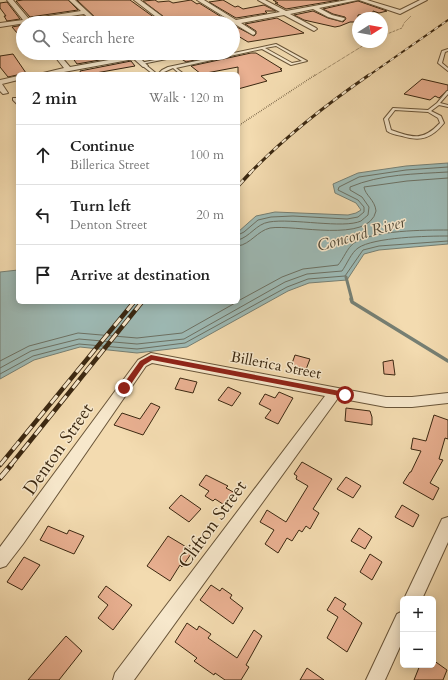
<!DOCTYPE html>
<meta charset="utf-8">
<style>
body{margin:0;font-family:Cardo,serif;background:#f6f6f6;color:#222}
.controls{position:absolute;right:12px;bottom:12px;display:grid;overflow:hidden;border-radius:6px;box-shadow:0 2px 10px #0003}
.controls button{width:36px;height:36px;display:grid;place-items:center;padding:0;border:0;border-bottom:1px solid #e0e0e0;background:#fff;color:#222;font:20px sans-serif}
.compass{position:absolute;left:352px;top:12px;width:36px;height:36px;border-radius:50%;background:#fff;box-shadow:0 2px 10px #0003;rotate:79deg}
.stop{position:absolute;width:12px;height:12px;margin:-9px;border:3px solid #8f2418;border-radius:50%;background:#fff}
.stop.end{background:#8f2418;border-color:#fff;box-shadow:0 1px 4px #0008}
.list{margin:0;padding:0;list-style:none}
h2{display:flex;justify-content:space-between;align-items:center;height:52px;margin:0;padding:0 16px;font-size:17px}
h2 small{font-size:13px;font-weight:400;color:#767676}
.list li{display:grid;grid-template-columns:26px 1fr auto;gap:12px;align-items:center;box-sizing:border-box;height:60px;padding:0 16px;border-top:1px solid #e0e0e0}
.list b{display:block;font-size:15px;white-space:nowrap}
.list p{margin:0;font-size:13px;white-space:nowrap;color:#767676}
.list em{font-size:13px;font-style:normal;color:#767676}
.icon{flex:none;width:22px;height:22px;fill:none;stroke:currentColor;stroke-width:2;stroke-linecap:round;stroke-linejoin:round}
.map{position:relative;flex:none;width:448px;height:680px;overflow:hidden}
.search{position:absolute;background:#fff;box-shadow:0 2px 10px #0003;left:16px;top:16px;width:224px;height:44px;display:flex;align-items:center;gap:10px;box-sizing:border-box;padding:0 14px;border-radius:22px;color:#767676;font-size:15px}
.panel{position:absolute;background:#fff;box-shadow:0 2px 10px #0003;left:16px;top:72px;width:224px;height:232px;border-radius:6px}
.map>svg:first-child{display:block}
.water{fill:#9db9b4;stroke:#767f73}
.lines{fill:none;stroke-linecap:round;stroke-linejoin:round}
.shore{stroke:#6c7062;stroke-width:1}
.stream-far1{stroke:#767f73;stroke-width:3}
.stream{stroke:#767f73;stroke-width:3.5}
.building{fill:#e9b091;stroke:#3b2811}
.lane-casing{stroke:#695539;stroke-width:2}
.street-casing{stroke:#695539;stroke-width:2}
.path-far1{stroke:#3b2811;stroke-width:1;stroke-dasharray:0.5 1;stroke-linecap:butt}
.path{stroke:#3b2811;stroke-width:1.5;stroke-dasharray:0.5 1.5;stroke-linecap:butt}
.lane{fill:#f7e8cc;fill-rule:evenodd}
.street{fill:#f7e8cc;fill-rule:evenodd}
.rail-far4-casing{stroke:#3b2811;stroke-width:2}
.rail-far3-casing{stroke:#3b2811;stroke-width:3}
.rail-far2-casing{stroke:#3b2811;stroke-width:3.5}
.rail-far1-casing{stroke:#3b2811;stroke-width:4.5}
.rail-casing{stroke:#3b2811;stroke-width:5.5}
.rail-far4{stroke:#f7e8cc;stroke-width:1.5;stroke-dasharray:4.5;stroke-linecap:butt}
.rail-far3{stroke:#f7e8cc;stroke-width:2;stroke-dasharray:5.5;stroke-linecap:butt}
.rail-far2{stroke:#f7e8cc;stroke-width:2.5;stroke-dasharray:8;stroke-linecap:butt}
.rail-far1{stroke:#f7e8cc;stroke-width:3;stroke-dasharray:10;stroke-linecap:butt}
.rail{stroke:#f7e8cc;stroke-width:4;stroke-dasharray:12;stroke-linecap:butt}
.route{fill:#8f2418}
.labels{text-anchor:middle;stroke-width:3;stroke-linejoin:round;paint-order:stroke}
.street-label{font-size:15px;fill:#3b2811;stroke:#f7e8cc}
.water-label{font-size:16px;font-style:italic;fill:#544c3a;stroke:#f7e8cc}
.near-street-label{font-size:18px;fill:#3b2811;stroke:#f7e8cc}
</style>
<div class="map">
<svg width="448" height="680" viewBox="0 0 448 680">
<rect width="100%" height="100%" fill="#f3dbb0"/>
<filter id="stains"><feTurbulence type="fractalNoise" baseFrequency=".005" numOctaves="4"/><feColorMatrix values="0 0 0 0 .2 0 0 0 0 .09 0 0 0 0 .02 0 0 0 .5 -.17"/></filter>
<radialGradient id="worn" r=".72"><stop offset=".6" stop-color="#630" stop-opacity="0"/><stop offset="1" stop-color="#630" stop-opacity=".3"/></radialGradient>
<path class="water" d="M448,163V244L379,250L364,254L347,280L309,283L288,291L187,347L137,353L80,347L34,360L0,379V272L18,270V302H238V232L256,216L275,212L348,215L356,213L361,210L356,203L335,193L333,184L358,173L406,166Z"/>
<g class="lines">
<g class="shore">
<path d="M238,235L244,232L258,220L271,217L293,216L347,219L358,217L364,212V207L358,200L338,190L339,187L359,177L406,170L448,167"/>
<path d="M238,240C250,237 256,224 269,222C292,218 344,229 361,221C363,219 366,217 368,215L369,207L362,197L350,190V187C381,174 415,174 448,172"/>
<path d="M238,246C251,244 257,231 270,228C294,224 369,244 376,211C375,200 365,195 364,187L407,181L448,178"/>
<path d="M238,301L282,277L303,269L338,265C344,258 347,248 354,243C374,230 424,230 448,230"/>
<path d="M0,361L29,346L78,333L137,338L182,333L237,302"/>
<path d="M0,368L31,351L79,339L137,344L184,339L285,282L307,274L342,271C347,264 351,253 358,248C374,237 428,236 448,236"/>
<path d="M0,374L33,356L79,344L137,349L185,343L287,287L308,279L345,276L363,250L379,246L448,241"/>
</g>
<path class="stream-far1" d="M346,277L352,300"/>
<path class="stream" d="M351,299L352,302L448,361"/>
</g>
<g class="building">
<path d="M23,0H68L78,10L30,17L16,1Z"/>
<path d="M77,0H130L162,23H101Z"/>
<path d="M155,0L158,2L169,1L173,3L191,0L197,4L199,3L228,21L227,23H172L143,1Z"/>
<path d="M223,0L235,7L238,6L243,9L264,5L276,11H265L267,13L236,18L209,2Z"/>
<path d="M273,0H339L286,9L275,3H278Z"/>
<path d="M358,1L387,11L379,13L373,11V13L358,15V22H350L340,26L335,27L304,20L294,15L313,11L328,18L343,22L346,19L345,17L333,14L323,9Z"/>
<path d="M7,2L20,19L7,21L4,16H6L0,8V3Z"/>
<path d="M84,16L92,23H36Z"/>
<path d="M277,18L304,33L248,42L233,33V25L254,36L256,34V31L245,24Z"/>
<path d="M23,25V40L12,27Z"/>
<path d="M69,53H126L128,55L77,64Z"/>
<path d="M197,53H227L186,62L180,58Z"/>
<path d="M251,53H256L282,69H280L282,71L261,76L267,81L238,89V67L201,74L191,66Z"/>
<path d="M13,54L26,73L8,77L0,67V56Z"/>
<path d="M131,61L135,66L90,74H81L80,71Z"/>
<path d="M422,79L448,85V90L439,98L435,96L430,100L404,94Z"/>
<path d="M295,355L310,359L305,372L290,369Z"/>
<path d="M393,360L395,375L384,374L383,362Z"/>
<path d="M180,378L197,382L193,393L175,389Z"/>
<path d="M228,387L241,393L232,406L218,400Z"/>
<path d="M279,392L293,398L278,424L265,418L271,410L259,404L265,394L275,398Z"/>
<path d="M151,403L160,407L143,435L114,425L122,413L140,419Z"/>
<path d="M346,408L370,411L372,417V425L345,421Z"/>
<path d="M434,415L448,420V439L445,438L439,459L443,460L430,483L439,488L433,500L403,483L410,472H411L421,451L411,449L413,438L426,441Z"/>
<path d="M302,462L332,479L313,509L319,513L310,529L306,526L302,532L299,530L292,541L287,538L278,553L265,544L274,530L260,522L267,510L286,522L308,486L296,479L297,476L294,474Z"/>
<path d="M206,475L228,486L226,488L235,493L226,506L215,499L213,501L205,496L209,491L199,485Z"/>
<path d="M346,477L361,486L353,498L337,489Z"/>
<path d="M181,495L201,509L189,522L169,508Z"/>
<path d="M402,505L419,515L413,527L395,517Z"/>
<path d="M48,526L67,534L69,530L84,536L74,554L40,540Z"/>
<path d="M359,528L372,537L365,549L351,541Z"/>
<path d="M168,536L193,551L182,567L180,565L170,581L147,566Z"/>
<path d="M370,554L382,562L372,580L360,572Z"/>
<path d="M24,557L40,565L22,590L7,582Z"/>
<path d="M211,585L220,591L222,588L232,595L230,598L243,608L233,624L200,600Z"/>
<path d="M106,586L132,605L113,630L98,618L108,605L98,597Z"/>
<path d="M335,597L346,604L343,609L362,623L347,652L327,638L338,617L327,610Z"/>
<path d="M187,623L197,630L199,626L211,634L208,638L237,658L254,630L262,636L246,665L249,667L241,680H225L215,673L214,675L194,661L197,658L175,642Z"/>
<path d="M66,636L82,651L59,680H28Z"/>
<path d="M433,660L447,670L443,680H414L420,665H433Z"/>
<path d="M307,668L324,680H300Z"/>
</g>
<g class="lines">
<g class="lane-casing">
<g id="lane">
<path d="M233,38H235V39L233,40Z"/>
<path d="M276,44L307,61L291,65L262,49L176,68L184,74H180L173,68L164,72L162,74H158L162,70L168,67ZM276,46L302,61L292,63L265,48Z"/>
<path d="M448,49V51L445,52L442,63L448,68V71L438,63L442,51Z"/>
<path d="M189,53H196L142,64L140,63Z"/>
<path d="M144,65H146L157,74H153L144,67Z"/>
<path d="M447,91H448V94L440,103L448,105V107L439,105L431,111L441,116L444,123C432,138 421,142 402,136C397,135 391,134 387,131L384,119L393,108L428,110L437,103ZM395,110L428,112L438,118L440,123C423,141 413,138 391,130L388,119Z"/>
<path d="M13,98H18V100H17L18,102V105L13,100Z"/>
</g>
</g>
<g class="street-casing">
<g id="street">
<path d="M7,0H13L29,19L81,11L69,0H75L100,23H94L84,14L0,27V23L23,20Z"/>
<path d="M134,0H140L171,23H164Z"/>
<path d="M197,0H204L236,20L280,12L258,0H265L286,11L347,0H358L319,8L332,15L344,18L345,19L342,21L328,17L313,9L290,14L316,28L317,29L314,31L284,15L241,23L255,32V34L253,35L233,23H228L231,21Z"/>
<path d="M359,0H367L400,10L420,0H427L400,14Z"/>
<path d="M52,53H58L70,67L131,56L128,53H135L148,66L143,67L134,59L53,74H39L64,68Z"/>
<path d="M18,76V80L2,84L8,93L3,94L0,91V80Z"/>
<path d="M151,353L386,397H412L448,393V403L412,407H386L338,398L134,680H113L115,673L325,396L152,363L146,366L23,544L6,566L0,568V547L138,360Z"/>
<path d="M448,517V542L422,599H404L442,519Z"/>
<path d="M403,611V640L385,680H366L397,614Z"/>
</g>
</g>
<g class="path-far1">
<path d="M382,36L402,28L404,23L411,16"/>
<path d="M314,76L369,42"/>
</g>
<path class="path" d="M238,126L315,75"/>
<use href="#lane" class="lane"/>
<use href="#street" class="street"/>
<g class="rail-far4-casing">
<path id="rail-far4" d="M368,76L448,20"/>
</g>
<g class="rail-far3-casing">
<path id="rail-far3" d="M250,173C286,136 327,104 369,75"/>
</g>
<g class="rail-far2-casing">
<path id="rail-far2" d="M238,186L251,172"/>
</g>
<g class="rail-far1-casing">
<g id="rail-far1">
<path d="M0,465L134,302"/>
<path d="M10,466L142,302"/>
</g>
</g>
<g class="rail-casing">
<path id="rail" d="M0,478L11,465"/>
</g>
<use href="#rail-far4" class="rail-far4"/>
<use href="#rail-far3" class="rail-far3"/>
<use href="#rail-far2" class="rail-far2"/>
<use href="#rail-far1" class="rail-far1"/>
<use href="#rail" class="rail"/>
</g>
<path class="route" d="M151,355L345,392L348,395L345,397L152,360L144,365L127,390H122V386L140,361Z"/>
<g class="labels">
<g class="street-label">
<text transform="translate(276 365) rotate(11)" y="5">Billerica Street</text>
</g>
<g class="water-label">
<text transform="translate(361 233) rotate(-16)" y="6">Concord River</text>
</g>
<g class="near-street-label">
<text transform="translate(58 449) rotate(-55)" y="6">Denton Street</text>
<text transform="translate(212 524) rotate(-54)" y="6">Clifton Street</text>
</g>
</g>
<rect width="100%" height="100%" filter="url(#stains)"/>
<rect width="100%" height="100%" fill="url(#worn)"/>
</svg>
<div class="controls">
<button>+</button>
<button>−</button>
</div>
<svg class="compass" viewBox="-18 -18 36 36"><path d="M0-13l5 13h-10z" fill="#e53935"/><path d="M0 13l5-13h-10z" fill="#767676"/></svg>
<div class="stop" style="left:345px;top:395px"></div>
<div class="stop end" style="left:124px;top:388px"></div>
<div class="search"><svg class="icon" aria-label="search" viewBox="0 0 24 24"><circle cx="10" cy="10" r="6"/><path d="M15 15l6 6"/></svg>Search here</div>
<section class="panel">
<h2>2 min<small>Walk · 120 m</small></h2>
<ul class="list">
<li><svg class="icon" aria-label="ahead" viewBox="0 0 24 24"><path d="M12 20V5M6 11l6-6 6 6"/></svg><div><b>Continue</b><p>Billerica Street</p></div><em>100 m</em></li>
<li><svg class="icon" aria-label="left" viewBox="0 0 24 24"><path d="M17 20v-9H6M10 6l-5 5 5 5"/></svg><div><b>Turn left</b><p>Denton Street</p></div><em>20 m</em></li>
<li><svg class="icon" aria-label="arrive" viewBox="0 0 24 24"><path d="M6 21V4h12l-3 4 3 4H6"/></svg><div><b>Arrive at destination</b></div></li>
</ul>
</section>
</div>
